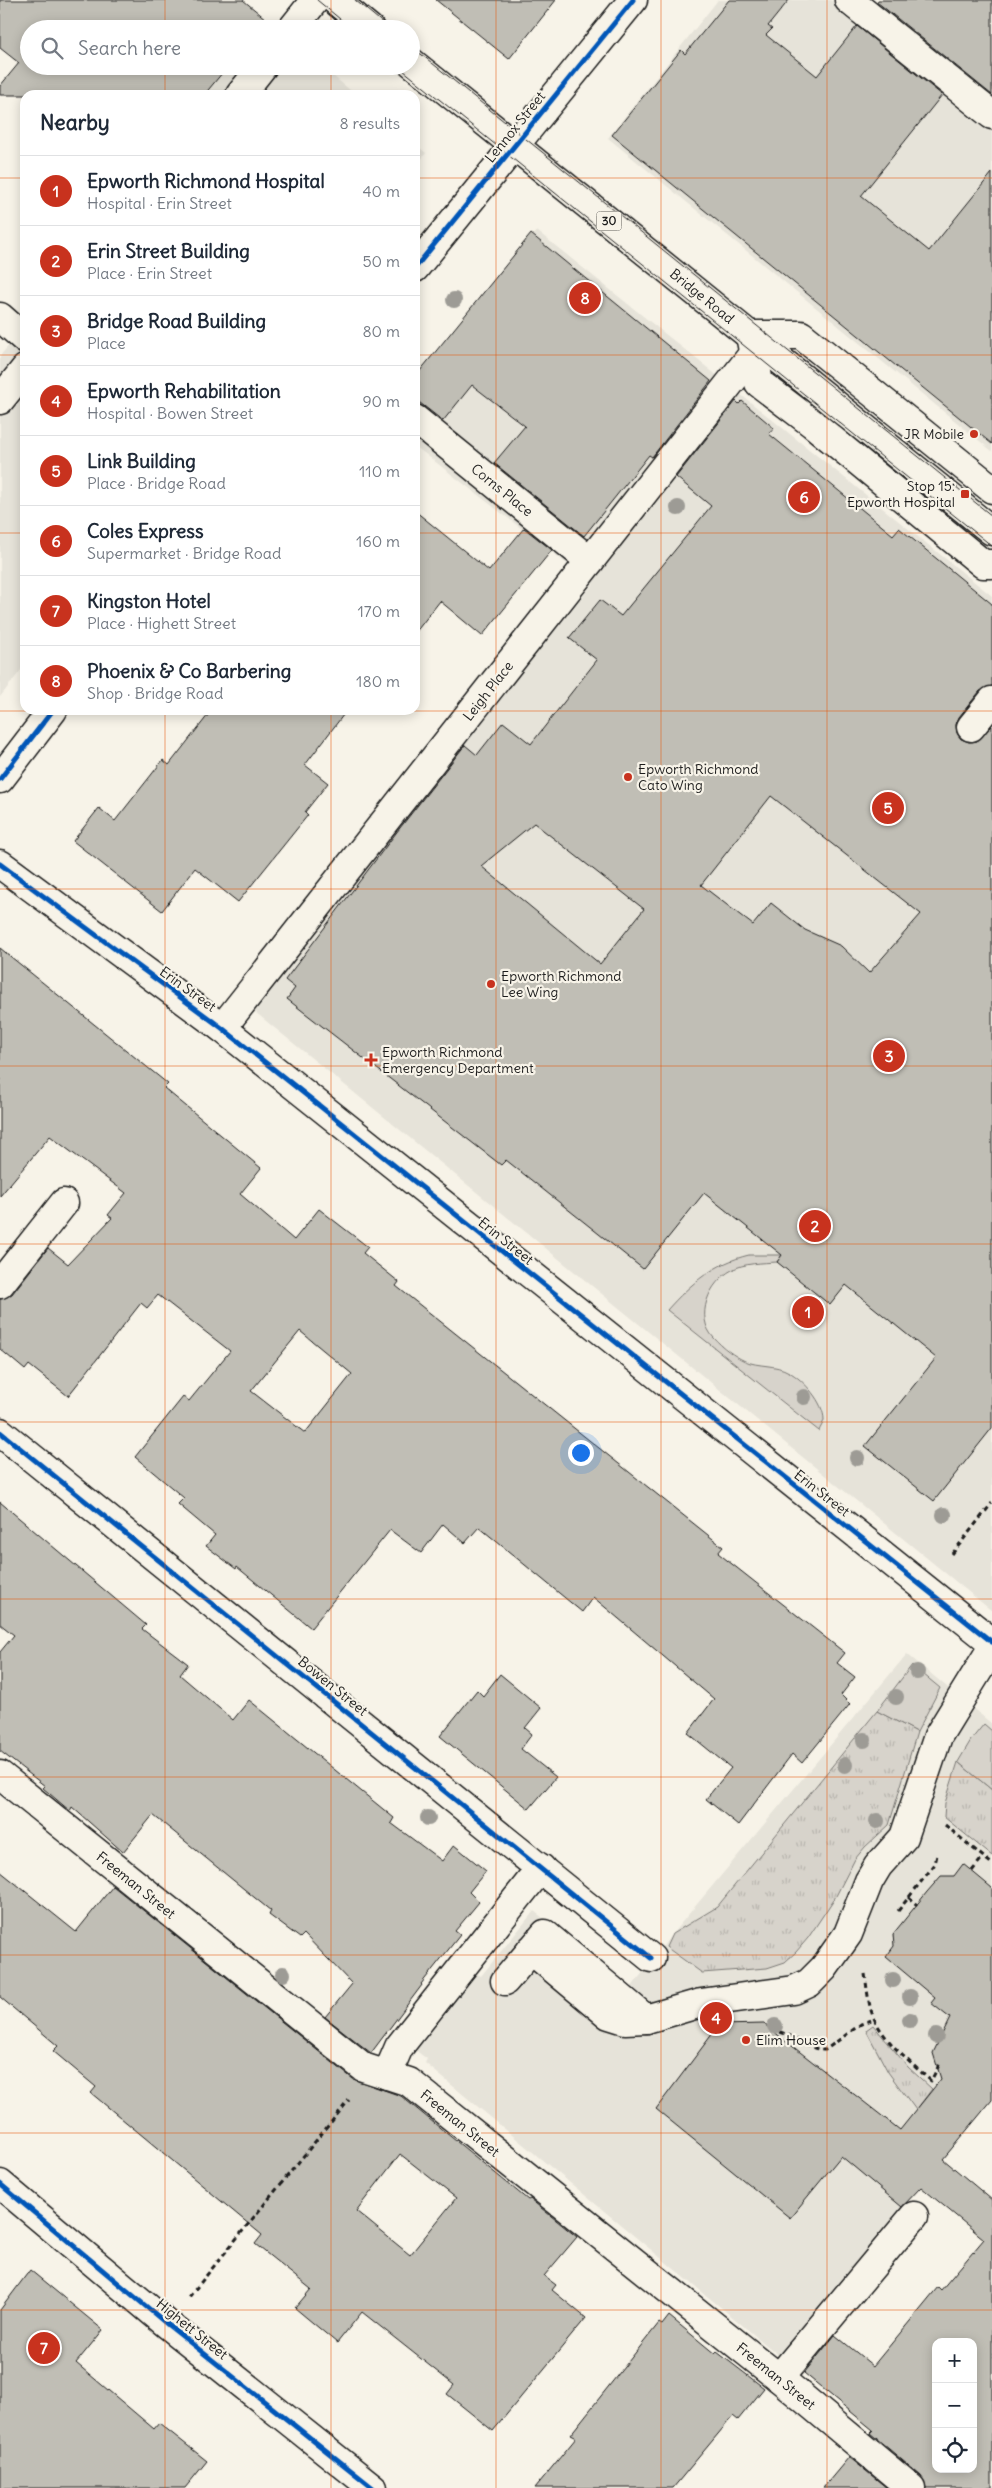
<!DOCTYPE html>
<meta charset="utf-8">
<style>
body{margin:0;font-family:Delius,sans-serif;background:#f6f6f7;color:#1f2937}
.controls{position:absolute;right:15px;bottom:15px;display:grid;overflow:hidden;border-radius:10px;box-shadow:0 2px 12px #0003}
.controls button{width:45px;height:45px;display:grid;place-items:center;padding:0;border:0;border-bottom:1px solid #e0e1e3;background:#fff;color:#1f2937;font:25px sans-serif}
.you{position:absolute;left:580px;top:1452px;width:18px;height:18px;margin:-12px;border:4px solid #fff;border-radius:50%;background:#1a73e8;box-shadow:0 0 0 8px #1a73e833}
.badge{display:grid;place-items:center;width:32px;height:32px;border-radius:50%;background:#c8321e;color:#fff;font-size:16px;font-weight:700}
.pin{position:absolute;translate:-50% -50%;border:2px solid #fff;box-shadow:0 1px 5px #0006}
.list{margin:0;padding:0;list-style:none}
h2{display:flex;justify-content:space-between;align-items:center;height:65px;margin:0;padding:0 20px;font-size:21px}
h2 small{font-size:16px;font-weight:400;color:#747a83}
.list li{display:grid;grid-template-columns:32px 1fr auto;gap:15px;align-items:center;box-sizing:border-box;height:70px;padding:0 20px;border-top:1px solid #e0e1e3}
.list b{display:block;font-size:19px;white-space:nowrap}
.list p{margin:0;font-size:16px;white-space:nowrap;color:#747a83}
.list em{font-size:16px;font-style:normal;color:#747a83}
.icon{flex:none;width:28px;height:28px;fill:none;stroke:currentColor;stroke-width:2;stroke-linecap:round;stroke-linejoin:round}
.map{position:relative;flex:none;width:992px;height:2488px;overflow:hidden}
.search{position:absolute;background:#fff;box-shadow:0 2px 12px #0003;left:20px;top:20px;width:400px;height:55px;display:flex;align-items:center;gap:12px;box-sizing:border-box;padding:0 18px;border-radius:28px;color:#747a83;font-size:19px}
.panel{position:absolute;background:#fff;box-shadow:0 2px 12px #0003;left:20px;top:90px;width:400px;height:625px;border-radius:15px}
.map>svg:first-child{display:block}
.built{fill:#e6e3d9}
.grass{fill:url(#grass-tufts);stroke:#7a7874}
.garden{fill:#d7d3cb;stroke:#7a7874}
.building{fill:#c0beb5;stroke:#1c1c1c;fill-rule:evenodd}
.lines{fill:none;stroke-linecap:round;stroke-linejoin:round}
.minor-casing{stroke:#1c1c1c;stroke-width:31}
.major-casing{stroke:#1c1c1c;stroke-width:31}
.path{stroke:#1c1c1c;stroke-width:3;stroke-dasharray:5 4;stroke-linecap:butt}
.minor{stroke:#f7f3e8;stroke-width:28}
.major{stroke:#f7f3e8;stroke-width:28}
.tram{stroke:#1c1c1c;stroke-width:1}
.cycleway-casing{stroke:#f7f3e8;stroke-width:8}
.cycleway{stroke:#0057b8;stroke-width:5}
.tree{fill:#9d9b95}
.grid{fill:none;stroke:#e8590c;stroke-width:1;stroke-opacity:0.55}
.poi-dot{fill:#c8321e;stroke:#f7f3e8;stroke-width:2}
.labels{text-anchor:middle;stroke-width:4.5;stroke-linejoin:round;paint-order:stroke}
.shield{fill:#f7f3e8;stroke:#5e5c59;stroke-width:1}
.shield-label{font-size:12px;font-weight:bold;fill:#1c1c1c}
.street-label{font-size:14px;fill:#1c1c1c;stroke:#f7f3e8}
.poi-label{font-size:14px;fill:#1c1c1c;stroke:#f7f3e8;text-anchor:start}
</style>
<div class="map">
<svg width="992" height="2488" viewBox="0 0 992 2488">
<defs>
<pattern id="grass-tufts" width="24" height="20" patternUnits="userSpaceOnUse" patternTransform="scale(1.25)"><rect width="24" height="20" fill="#d7d3cb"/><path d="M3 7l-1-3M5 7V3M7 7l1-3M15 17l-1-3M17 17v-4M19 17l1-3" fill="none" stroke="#b8b5ae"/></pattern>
</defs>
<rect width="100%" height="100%" fill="#f7f3e8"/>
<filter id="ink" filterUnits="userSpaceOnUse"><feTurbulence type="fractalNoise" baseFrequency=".02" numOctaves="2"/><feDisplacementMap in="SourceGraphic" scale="10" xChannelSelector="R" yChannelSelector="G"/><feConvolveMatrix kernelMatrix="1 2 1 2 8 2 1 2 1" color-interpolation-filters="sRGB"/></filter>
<g filter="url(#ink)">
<g class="built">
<path d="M718,0H831L992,130V451L608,138Z"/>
<path d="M158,66H321L356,95H194Z"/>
<path d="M415,144L426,153L415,167Z"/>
<path d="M537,231L992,596V1611L255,1012L420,794L593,584L415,446V380Z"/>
<path d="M25,326V665L0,697V356Z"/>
<path d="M907,1654L992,1724V2100L782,2358L425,2063L427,2059L414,2049L477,1974L481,1976L534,1911L631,1988L672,1934Z"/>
</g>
<g class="grass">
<path d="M877,1711L917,1732L889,1825L865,1847L855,1859L836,1896L808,1938L796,1952L785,1962L767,1968L702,1973L666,1947L672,1934L717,1907Z"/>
<path d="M958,1762L992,1790V1856L944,1817L945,1803Z"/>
<path d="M873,2025L908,2067L932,2089L916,2110L888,2072L866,2030Z"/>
</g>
<g class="garden">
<path d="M749,1255H782L777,1262C763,1263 743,1263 732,1270C709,1282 694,1317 714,1338C722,1347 734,1356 745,1361C758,1367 776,1364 789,1372C804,1380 824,1403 824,1420C823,1424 820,1428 819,1431L667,1310C691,1283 715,1263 749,1255Z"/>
<path d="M912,1665L940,1688L917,1732L877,1711Z"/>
<path d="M984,1724L992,1731V1790L958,1762L971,1740Z"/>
</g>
<g class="building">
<path d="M0,0H243L266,19L258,29H29V66H228L204,95H0V86L19,63L0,48Z"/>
<path d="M436,0H556L509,59Z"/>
<path d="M729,0H789L768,26L772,29L766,35L817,76L857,26L942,95L861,196L929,251L992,173V444L612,135L681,50L685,54Z"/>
<path d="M878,0H992V95L877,2Z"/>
<path d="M531,234L711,381L652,457L649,455L584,536L494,463L525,426L472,385L443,421L415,399V377Z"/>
<path d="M736,401L739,404L742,401L774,428L769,434L893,535L899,528L992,604V686L980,691L959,717L956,725L957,733L961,739L969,742L977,741L992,726V1428L934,1501L865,1446L936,1358L846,1285L830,1305L777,1262L782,1255L704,1193L643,1269L506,1160L501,1165L287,999L295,988L285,980L396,833L465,745L477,755L503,722L531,744L597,660L569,638L600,600L621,616L711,506L676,477ZM771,796L921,914L869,973L841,946L805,930L771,903L753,925L701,885ZM534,823L644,909L600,964L481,866Z"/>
<path d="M415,511L489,571L524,528L552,550L482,636L440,601L415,633Z"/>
<path d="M212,710H347L305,765L328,783L305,812L308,815L238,902L195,868L162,911L73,841L99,808L115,821L163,760L169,765Z"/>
<path d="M0,948L168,1084L164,1088L261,1168L240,1194L294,1240L319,1209L368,1247L363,1253L399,1282L396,1286L723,1547L718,1553L845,1653L837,1663L855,1677L841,1695L850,1704L802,1763L792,1754L738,1825L706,1799L731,1768L688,1733L714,1699L593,1597L582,1612L479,1527L465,1543L443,1524L421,1553L390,1530L311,1628L237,1567L236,1569L206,1546L215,1535L178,1504L184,1498L135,1457L183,1397L189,1401L230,1351L158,1295L147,1308L141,1303L68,1396L29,1365L25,1370L0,1349V1299L12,1294L48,1248L68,1264L112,1218L108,1215L126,1193L50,1136L0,1196ZM300,1331L352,1374L305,1433L251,1391Z"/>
<path d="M0,1502L146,1625L142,1629L188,1664L180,1675L233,1720L249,1700L394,1818L391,1823L442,1861L454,1845L486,1871L469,1892L479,1902L455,1931L460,1935L421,1984L422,1985L371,2053L325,2017L352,1984L304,1934L300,1938L269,1915L271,1911L153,1815L123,1852L72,1807L70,1811L43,1788L45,1786L0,1751V1652L14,1635L0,1624Z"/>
<path d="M500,1674L541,1708L525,1728L532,1734L521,1749L556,1777L529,1809L440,1736L477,1690L483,1696Z"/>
<path d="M963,1864L992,1888V2100L943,2159L992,2200V2488H926L921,2476L870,2433L873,2430L804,2373L835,2335L873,2366L938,2287L941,2290L984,2239L921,2187L902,2207L841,2156L790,2218L656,2109L719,2025L764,2024L900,2130L941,2079L933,2053L950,2018L931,2003L935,1998L886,1957L894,1946L893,1934L927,1892L941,1876H954ZM936,2342H973V2469H936Z"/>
<path d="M0,1871L76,1932L113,1886L353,2079L401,2096L528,2200L530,2199L577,2237L544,2276L556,2285L552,2290L586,2318L493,2431L447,2394L454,2385L362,2312L337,2343L295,2308L311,2289L255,2244L262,2235L91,2093L96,2087L53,2051L58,2046L0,1997ZM400,2154L456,2198L410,2255L356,2211Z"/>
<path d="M30,2270L103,2330L76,2363L154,2429L159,2423L207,2461L185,2488H0V2310Z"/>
<path d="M669,2316L715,2354L717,2352L764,2388L738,2420L733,2416L673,2488H535L576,2438L570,2435L659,2323L662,2325Z"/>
<path d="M849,2457L887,2488H823Z"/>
</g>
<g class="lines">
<g class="minor-casing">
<g id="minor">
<path d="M849,0L992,115"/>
<path d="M292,29L315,0"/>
<path d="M240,95L263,66"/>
<path d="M415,268L633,0"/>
<path d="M0,317L25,339"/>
<path d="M0,400L25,369"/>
<path d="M415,419L590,561"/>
<path d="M971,727L992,701"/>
<path d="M0,779L53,710"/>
<path d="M0,864L222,1028L992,1642"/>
<path d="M222,1028L753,354"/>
<path d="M0,1284L64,1203"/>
<path d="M0,1432L651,1958"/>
<path d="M0,1775L363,2067L409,2082L779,2378L911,2488"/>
<path d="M531,1950L609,2015L625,2020L646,2019L701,2003L794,1990L809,1983L824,1968L848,1934L869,1881L878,1866L904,1837L938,1736L992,1648"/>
<path d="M505,1981L545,1934L646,2019"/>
<path d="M387,2075L399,2047L541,1868"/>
<path d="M0,2184L167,2324L373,2488"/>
<path d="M779,2378L914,2216"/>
</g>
</g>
<g class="major-casing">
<g id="major">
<path d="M335,0L370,29"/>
<path d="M411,62L992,531"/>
<path d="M750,335L759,383L813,424L983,564H992"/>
<path d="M750,335H801L992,489"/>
</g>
</g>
<g class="path">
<path d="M952,1554L992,1503"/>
<path d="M945,1825L992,1864"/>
<path d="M972,1871L983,1857"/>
<path d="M908,1897L917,1905"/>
<path d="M898,1911L935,1864L937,1855"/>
<path d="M865,1974C867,1988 868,2003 873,2016C884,2042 910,2062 931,2081L940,2063"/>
<path d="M780,2032C794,2036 811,2050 825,2050L861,2024L874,2019"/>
<path d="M189,2297L349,2100"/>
</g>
<use href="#minor" class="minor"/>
<use href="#major" class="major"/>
<g class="tram">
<path d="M317,0L352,29"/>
<path d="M355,0L390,29"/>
<path d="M411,46L992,516"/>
<path d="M398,66L992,546"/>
</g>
<g class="cycleway-casing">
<g id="cycleway">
<path d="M415,268L633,0"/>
<path d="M0,779L53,710"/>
<path d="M0,864L222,1028L992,1642"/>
<path d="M0,1432L651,1958"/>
<path d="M0,2184L167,2324L373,2488"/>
</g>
</g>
<use href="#cycleway" class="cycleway"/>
</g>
<g class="tree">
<circle cx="454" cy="300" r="8"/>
<circle cx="678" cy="508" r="8"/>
<circle cx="804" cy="1397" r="8"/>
<circle cx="857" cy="1458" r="8"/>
<circle cx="944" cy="1515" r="8"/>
<circle cx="917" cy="1672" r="8"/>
<circle cx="896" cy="1697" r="8"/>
<circle cx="864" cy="1740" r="8"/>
<circle cx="845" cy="1765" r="8"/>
<circle cx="428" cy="1818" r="8"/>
<circle cx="877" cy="1821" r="8"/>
<circle cx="283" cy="1974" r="8"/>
<circle cx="893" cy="1980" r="8"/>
<circle cx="910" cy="1997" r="8"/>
<circle cx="910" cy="2020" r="8"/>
<circle cx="775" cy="2026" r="8"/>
<circle cx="936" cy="2036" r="8"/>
</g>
</g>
<path class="grid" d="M165,0V29M331,0V29M496,0V2488M661,0V2488M827,0V2488M165,66V95M331,66V95M0,178H25M415,178H992M0,355H25M415,355H992M0,533H25M415,533H992M165,710V2488M331,710V2488M0,711H992M0,889H992M0,1066H992M0,1244H992M0,1422H992M0,1599H992M0,1777H992M0,1955H992M0,2133H992M0,2310H992"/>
<g class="poi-dot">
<circle cx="974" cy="434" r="5"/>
<rect x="960" y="489" width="10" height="10" rx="2.5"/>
<circle cx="628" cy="777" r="5"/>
<circle cx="491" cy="984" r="5"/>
<path d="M368.5 1052.5h5v5h5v5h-5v5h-5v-5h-5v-5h5z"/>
<circle cx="746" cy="2040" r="5"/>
</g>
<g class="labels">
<rect class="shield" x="596.5" y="211.5" width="25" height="19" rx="4"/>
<g class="shield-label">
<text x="609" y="225">30</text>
</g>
<g class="street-label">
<text transform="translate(515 127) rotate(-51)" y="5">Lennox Street</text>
<text transform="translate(702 296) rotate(39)" y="5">Bridge Road</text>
<text transform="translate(502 490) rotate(39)" y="5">Corns Place</text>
<text transform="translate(488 691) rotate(-52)" y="5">Leigh Place</text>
<text transform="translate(188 989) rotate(36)" y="5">Erin Street</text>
<text transform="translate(506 1241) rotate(39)" y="5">Erin Street</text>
<text transform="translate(822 1493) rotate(38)" y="5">Erin Street</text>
<text transform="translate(333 1686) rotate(39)" y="5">Bowen Street</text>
<text transform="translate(136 1885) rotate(39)" y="5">Freeman Street</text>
<text transform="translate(460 2123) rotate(39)" y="5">Freeman Street</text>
<text transform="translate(192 2329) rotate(39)" y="5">Highett Street</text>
<text transform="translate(776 2376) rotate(39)" y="5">Freeman Street</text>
</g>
<g class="poi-label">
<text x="964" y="439" text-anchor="end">JR Mobile</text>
<text x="955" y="491" text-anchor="end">Stop 15:<tspan x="955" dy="16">Epworth Hospital</tspan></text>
<text x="638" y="774">Epworth Richmond<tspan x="638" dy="16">Cato Wing</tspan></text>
<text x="501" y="981">Epworth Richmond<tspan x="501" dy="16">Lee Wing</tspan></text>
<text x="382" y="1057">Epworth Richmond<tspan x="382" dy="16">Emergency Department</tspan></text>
<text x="756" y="2045">Elim House</text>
</g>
</g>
</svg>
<div class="controls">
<button>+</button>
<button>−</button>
<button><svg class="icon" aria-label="locate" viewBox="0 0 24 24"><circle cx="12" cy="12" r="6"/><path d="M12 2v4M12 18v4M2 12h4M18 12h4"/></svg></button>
</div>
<div class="you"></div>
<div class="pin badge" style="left:808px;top:1312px">1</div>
<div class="pin badge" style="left:815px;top:1226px">2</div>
<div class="pin badge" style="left:889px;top:1056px">3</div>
<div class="pin badge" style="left:716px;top:2018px">4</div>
<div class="pin badge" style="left:888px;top:808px">5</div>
<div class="pin badge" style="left:804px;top:497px">6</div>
<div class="pin badge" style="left:44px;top:2348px">7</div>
<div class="pin badge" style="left:585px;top:298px">8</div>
<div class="search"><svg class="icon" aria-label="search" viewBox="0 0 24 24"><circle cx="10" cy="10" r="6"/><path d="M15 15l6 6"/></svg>Search here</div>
<section class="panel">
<h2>Nearby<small>8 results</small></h2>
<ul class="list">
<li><span class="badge">1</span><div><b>Epworth Richmond Hospital</b><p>Hospital · Erin Street</p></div><em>40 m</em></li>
<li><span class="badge">2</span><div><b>Erin Street Building</b><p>Place · Erin Street</p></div><em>50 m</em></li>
<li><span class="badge">3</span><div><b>Bridge Road Building</b><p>Place</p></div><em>80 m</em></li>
<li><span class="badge">4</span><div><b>Epworth Rehabilitation</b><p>Hospital · Bowen Street</p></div><em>90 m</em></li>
<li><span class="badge">5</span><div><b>Link Building</b><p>Place · Bridge Road</p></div><em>110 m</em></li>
<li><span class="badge">6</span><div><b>Coles Express</b><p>Supermarket · Bridge Road</p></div><em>160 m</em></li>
<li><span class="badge">7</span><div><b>Kingston Hotel</b><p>Place · Highett Street</p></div><em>170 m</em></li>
<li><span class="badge">8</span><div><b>Phoenix &amp; Co Barbering</b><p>Shop · Bridge Road</p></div><em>180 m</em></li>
</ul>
</section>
</div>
